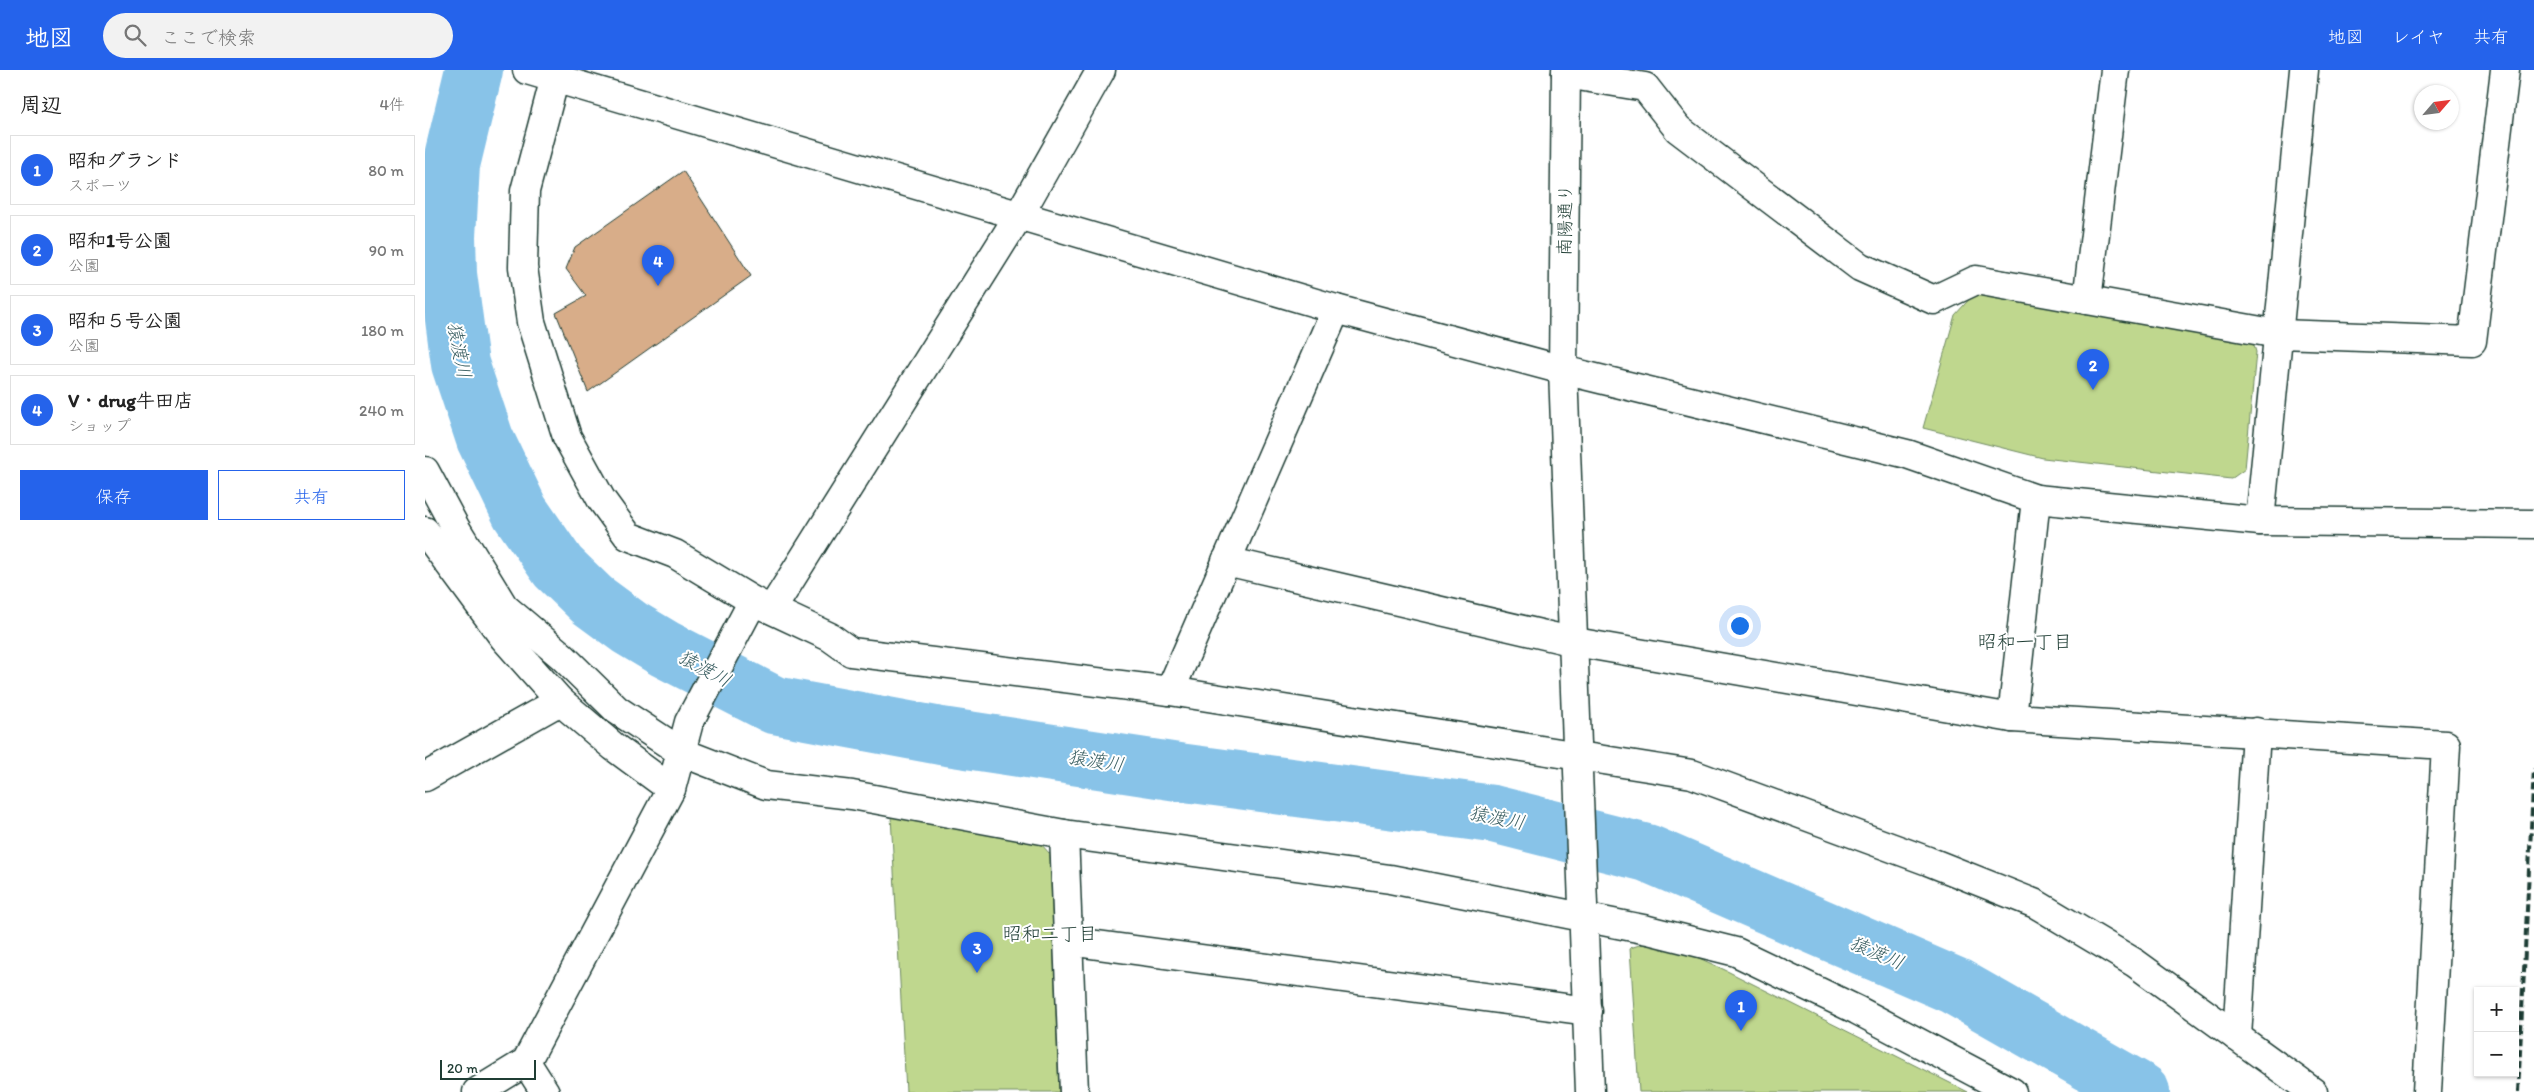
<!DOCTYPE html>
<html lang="ja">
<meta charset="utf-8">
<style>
body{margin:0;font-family:Itim,"Klee One",sans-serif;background:#f2f2f2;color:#222}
.controls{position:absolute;right:15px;bottom:15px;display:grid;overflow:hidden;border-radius:0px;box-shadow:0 1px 4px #0004}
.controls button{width:45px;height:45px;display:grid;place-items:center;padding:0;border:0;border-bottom:1px solid #e0e0e0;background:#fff;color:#222;font:25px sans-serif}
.compass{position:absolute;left:1989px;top:15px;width:45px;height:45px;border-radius:50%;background:#fff;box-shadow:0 1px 4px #0004;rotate:62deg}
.scale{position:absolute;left:15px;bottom:12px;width:96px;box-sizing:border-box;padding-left:5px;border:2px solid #1f3d34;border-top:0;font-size:14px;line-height:18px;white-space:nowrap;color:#1f3d34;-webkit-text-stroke:4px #fff;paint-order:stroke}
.you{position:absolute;left:1314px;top:555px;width:18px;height:18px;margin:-12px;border:4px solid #fff;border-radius:50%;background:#1a73e8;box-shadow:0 0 0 8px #1a73e833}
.badge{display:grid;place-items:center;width:32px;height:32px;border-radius:50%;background:#2563eb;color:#fff;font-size:16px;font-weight:700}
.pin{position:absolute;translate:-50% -41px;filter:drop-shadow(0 1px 2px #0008)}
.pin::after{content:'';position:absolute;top:26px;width:18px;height:15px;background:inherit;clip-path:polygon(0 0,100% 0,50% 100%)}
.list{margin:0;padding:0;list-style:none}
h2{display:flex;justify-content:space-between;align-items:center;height:65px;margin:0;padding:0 20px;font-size:21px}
h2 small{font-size:16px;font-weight:400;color:#767676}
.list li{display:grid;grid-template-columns:32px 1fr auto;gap:15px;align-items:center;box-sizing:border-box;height:70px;margin:0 10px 10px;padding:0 10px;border:1px solid #e0e0e0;border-radius:0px}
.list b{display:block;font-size:19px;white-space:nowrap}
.list p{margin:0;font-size:16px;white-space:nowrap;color:#767676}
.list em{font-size:16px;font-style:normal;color:#767676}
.actions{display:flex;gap:10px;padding:15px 20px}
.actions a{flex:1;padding:11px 0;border:1px solid #2563eb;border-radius:0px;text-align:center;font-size:18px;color:#2563eb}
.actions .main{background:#2563eb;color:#fff}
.icon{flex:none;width:28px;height:28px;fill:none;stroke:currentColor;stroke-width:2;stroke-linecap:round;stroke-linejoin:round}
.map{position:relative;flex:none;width:2109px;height:1022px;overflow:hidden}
header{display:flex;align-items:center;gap:30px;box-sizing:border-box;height:70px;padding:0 25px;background:#2563eb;color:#fff}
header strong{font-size:24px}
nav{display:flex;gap:28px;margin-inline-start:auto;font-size:18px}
.search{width:350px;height:45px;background:#f2f2f2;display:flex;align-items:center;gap:12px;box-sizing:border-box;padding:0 18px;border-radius:28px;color:#767676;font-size:19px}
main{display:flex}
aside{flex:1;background:#fff}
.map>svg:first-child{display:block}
.green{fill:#bfd78e;stroke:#6f8a61}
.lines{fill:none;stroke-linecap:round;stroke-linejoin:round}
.river{stroke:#88c3e8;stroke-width:58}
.building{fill:#d8ad89;stroke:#1f3d34}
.street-casing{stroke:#1f3d34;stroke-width:31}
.secondary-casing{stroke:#1f3d34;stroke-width:31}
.street{stroke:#fff;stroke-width:28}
.secondary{stroke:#fff;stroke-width:28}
.rail{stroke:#1f3d34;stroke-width:4;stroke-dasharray:8 4;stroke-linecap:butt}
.labels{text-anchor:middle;stroke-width:4;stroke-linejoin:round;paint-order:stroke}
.street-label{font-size:18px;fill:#1f3d34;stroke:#fff}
.water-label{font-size:19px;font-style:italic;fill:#395e61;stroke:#fff}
.neighbourhood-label{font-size:19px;fill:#1f3d34;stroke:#fff}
</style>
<header>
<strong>地図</strong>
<div class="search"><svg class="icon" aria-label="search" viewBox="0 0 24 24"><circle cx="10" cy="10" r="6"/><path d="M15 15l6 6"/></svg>ここで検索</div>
<nav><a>地図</a><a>レイヤ</a><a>共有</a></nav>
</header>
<main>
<aside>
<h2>周辺<small>4件</small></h2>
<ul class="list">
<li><span class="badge">1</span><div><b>昭和グランド</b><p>スポーツ</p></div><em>80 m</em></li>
<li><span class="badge">2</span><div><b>昭和1号公園</b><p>公園</p></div><em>90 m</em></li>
<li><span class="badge">3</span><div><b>昭和５号公園</b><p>公園</p></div><em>180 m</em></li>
<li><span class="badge">4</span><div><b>V・drug牛田店</b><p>ショップ</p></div><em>240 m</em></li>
</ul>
<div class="actions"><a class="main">保存</a><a>共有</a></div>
</aside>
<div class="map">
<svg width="2109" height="1022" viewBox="0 0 2109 1022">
<rect width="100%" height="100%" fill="#fff"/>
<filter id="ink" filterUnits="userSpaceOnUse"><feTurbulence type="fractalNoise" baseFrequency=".02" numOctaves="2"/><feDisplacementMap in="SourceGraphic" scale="10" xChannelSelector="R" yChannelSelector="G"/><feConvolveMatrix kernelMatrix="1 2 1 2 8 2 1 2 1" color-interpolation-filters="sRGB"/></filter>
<g filter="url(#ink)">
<g class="green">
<path d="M1549,224L1827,269L1831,282L1820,399L1806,409L1618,388L1498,358L1530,245Z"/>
<path d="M466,746L615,773L625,784L634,1022H481Z"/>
<path d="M1233,869L1300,900L1543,1022H1214L1205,878Z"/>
</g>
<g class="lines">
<path class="river" d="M49,0L26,95L22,166L23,204L35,294L60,369L95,442L133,497L167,530L205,558L240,579L349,635L516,666L753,702L1068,744L1222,783L1530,916L1716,1022"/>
</g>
<path class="building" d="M258,101L326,206L163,322L131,243L161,226L141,199L150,177Z"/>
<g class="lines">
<g class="street-casing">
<g id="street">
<path d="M132,0L100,121L98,197L106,252L142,367L176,429L203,466L250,484L328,531L405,567L426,582L745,621L1267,704L1503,791L1611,834L1710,893L1888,1022"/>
<path d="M1141,4L1220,17L1253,59L1435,197L1509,230L1551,210L1853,264L2047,271L2080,0"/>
<path d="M1662,230L1690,0"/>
<path d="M0,401L30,457L79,537L137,586L192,640L256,682L341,715L427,725L639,764L965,809L1223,860L1311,882L1432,940L1587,1022"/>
<path d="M1835,451L1879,0"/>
<path d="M0,461L79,568L135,631L189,677L246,719"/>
<path d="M801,491L1150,572L1587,648L2021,675L2002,1022"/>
<path d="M347,539L593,147"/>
<path d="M745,621L911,239"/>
<path d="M1587,648L1611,429"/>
<path d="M0,707L135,631"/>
<path d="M639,764L649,1022"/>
<path d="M643,871L1163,941"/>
<path d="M1812,967L1831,662"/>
<path d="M101,992L120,1022"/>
<path d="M52,1022L101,992L246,719L264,652L328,531"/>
</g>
</g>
<g class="secondary-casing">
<g id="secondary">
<path d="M102,0L911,239L1138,300L1482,384L1611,429L1835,451L2109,454"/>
<path d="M1141,0L1138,300L1165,1022"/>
<path d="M593,147L676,0"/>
</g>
</g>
<use href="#street" class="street"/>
<use href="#secondary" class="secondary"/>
<path class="rail" d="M2093,1022L2109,698"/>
</g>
</g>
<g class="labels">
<g class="street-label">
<text transform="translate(1140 150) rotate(-89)" y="6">南陽通り</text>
</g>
<g class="water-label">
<text transform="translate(35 280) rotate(79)" y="7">猿渡川</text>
<text transform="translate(280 598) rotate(28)" y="7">猿渡川</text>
<text transform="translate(671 690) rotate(9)" y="7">猿渡川</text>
<text transform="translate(1072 747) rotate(11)" y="7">猿渡川</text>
<text transform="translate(1452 882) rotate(23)" y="7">猿渡川</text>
</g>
<g class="neighbourhood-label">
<text x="1600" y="578">昭和一丁目</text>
<text x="625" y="870">昭和二丁目</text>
</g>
</g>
</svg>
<div class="controls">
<button>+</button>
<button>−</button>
</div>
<svg class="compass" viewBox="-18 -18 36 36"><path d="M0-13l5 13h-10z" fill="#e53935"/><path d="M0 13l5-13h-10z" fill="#767676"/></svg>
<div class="scale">20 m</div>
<div class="you"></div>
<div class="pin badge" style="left:1316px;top:961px">1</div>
<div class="pin badge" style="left:1668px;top:320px">2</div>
<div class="pin badge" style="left:552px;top:903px">3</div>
<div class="pin badge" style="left:233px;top:216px">4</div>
</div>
</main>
